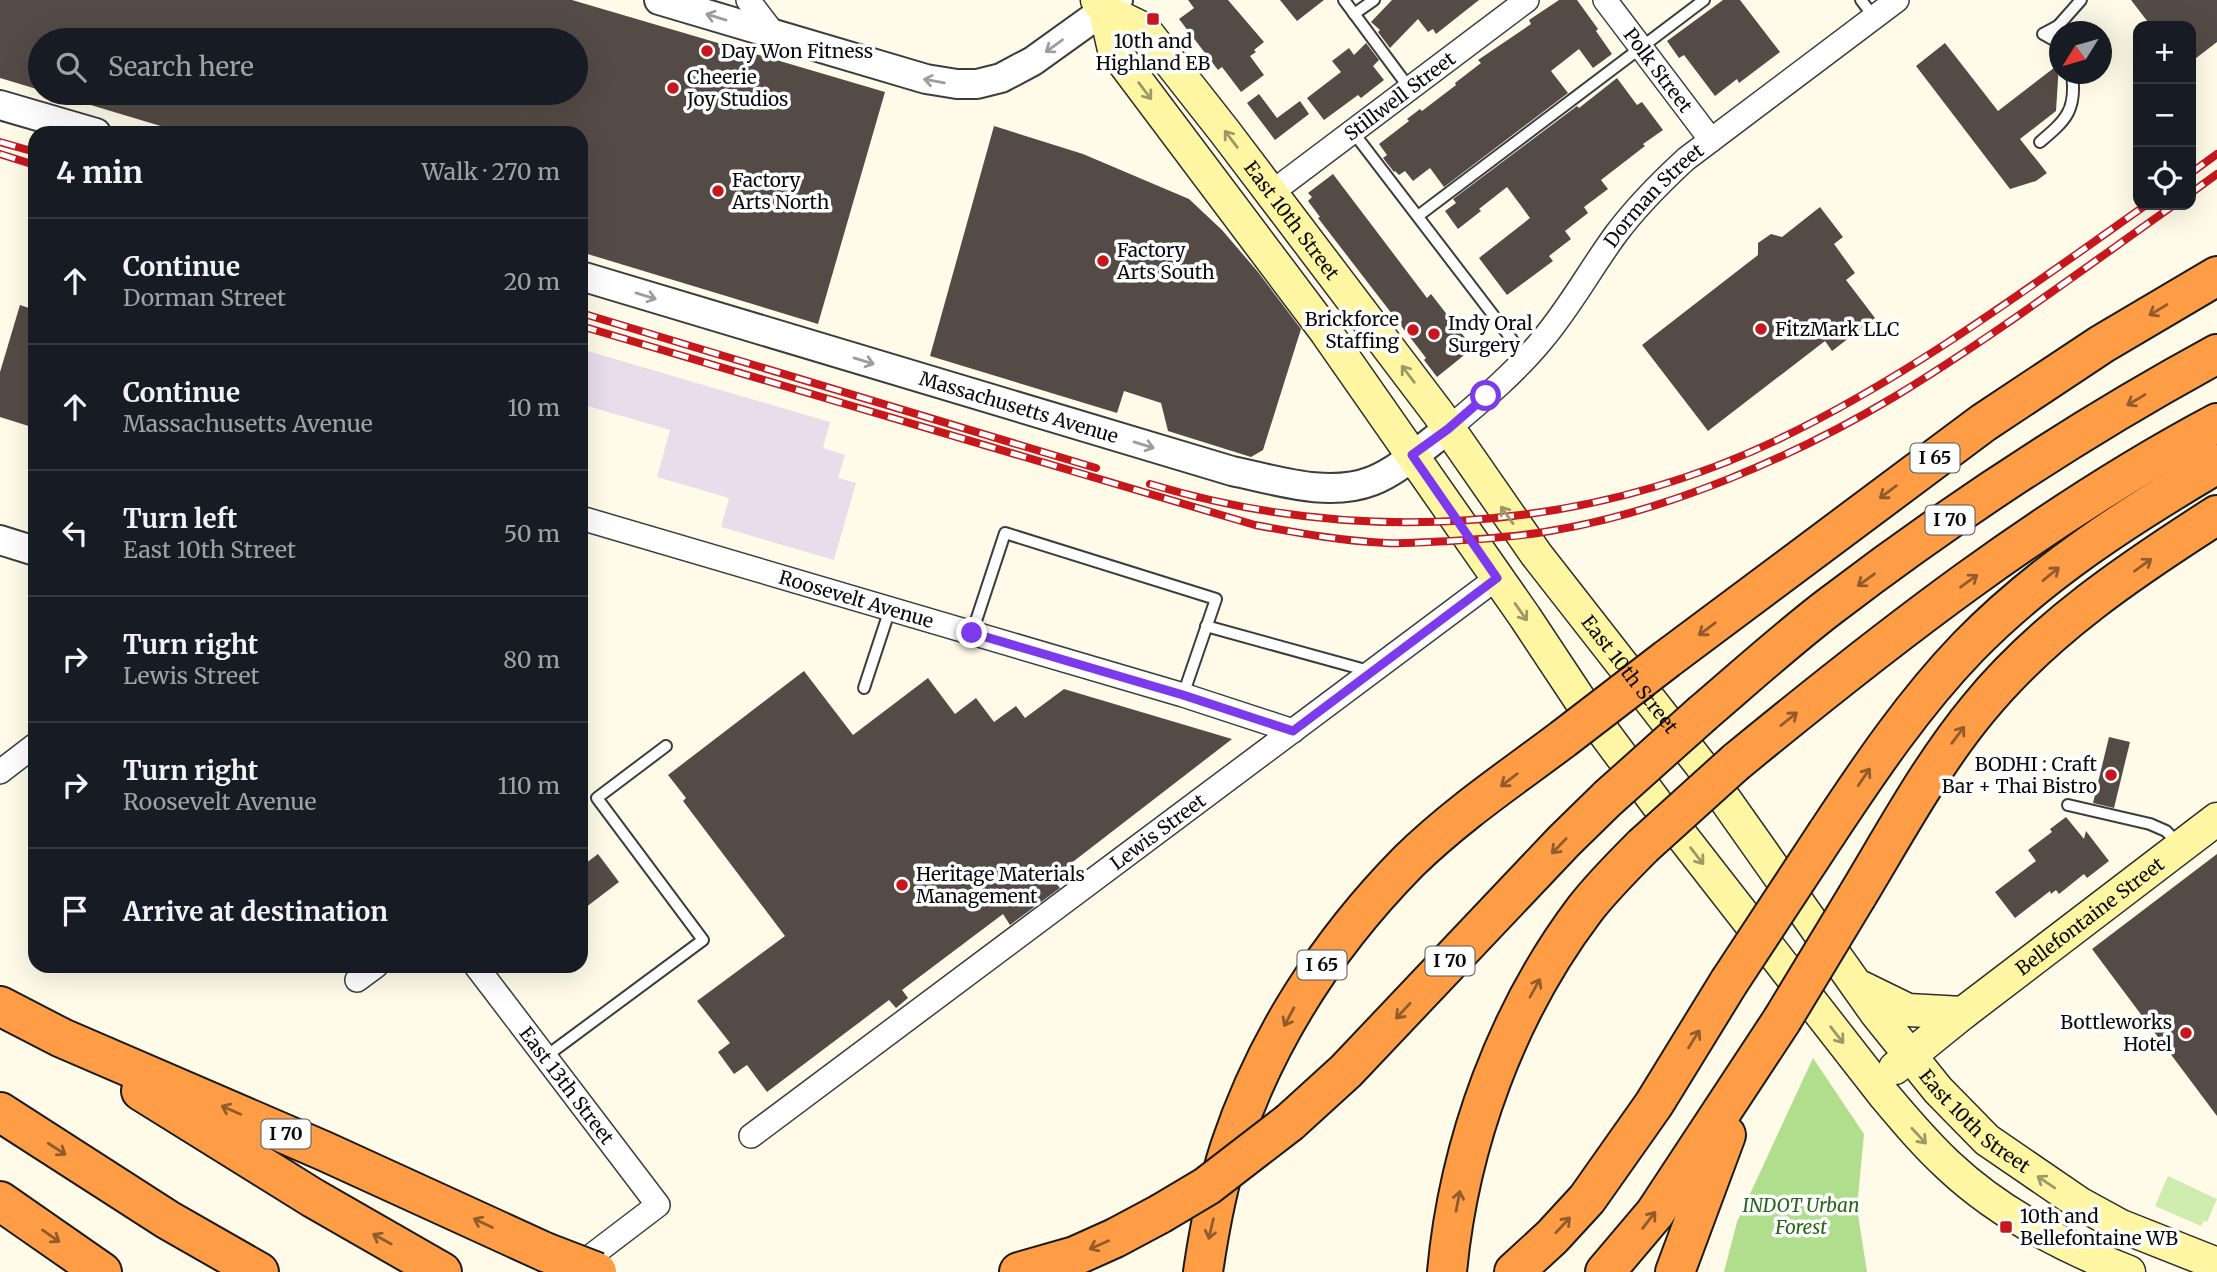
<!DOCTYPE html>
<meta charset="utf-8">
<style>
body{margin:0;font-family:Merriweather,serif;background:#242831;color:#f1f3f6}
.controls{position:absolute;right:21px;top:21px;display:grid;overflow:hidden;border-radius:14px;box-shadow:0 7px 28px #0002}
.controls button{width:63px;height:63px;display:grid;place-items:center;padding:0;border:0;border-bottom:2px solid #363941;background:#171b24;color:#f1f3f6;font:35px sans-serif}
.compass{position:absolute;left:2049px;top:21px;width:63px;height:63px;border-radius:50%;background:#171b24;box-shadow:0 7px 28px #0002;rotate:233deg}
.stop{position:absolute;width:21px;height:21px;margin:-16px;border:5px solid #7c3aed;border-radius:50%;background:#fff}
.stop.end{background:#7c3aed;border-color:#fff;box-shadow:0 2px 7px #0008}
.list{margin:0;padding:0;list-style:none}
h2{display:flex;justify-content:space-between;align-items:center;height:91px;margin:0;padding:0 28px;font-size:30px}
h2 small{font-size:23px;font-weight:400;color:#9ea1a6}
.list li{display:grid;grid-template-columns:46px 1fr auto;gap:21px;align-items:center;box-sizing:border-box;height:126px;padding:0 28px;border-top:2px solid #363941}
.list b{display:block;font-size:26px;white-space:nowrap}
.list p{margin:0;font-size:23px;white-space:nowrap;color:#9ea1a6}
.list em{font-size:23px;font-style:normal;color:#9ea1a6}
.icon{flex:none;width:38px;height:38px;fill:none;stroke:currentColor;stroke-width:2;stroke-linecap:round;stroke-linejoin:round}
.map{position:relative;flex:none;width:2217px;height:1272px;overflow:hidden}
.search{position:absolute;background:#171b24;box-shadow:0 7px 28px #0002;left:28px;top:28px;width:560px;height:77px;display:flex;align-items:center;gap:18px;box-sizing:border-box;padding:0 24px;border-radius:38px;color:#9ea1a6;font-size:26px}
.panel{position:absolute;background:#171b24;box-shadow:0 7px 28px #0002;left:28px;top:126px;width:560px;height:847px;border-radius:21px}
.map>svg:first-child{display:block}
.industrial{fill:#e9ddeb}
.green{fill:#ceecae}
.forest{fill:#b0de8c}
.building{fill:#544b46}
.lines{fill:none;stroke-linecap:round;stroke-linejoin:round}
.service-casing{stroke:#3d3d3d;stroke-width:14}
.minor-casing{stroke:#3d3d3d;stroke-width:26}
.tertiary-casing{stroke:#3d3d3d;stroke-width:32}
.secondary-casing{stroke:#2c2c2c;stroke-width:35}
.motorway-casing{stroke:#1b1b1b;stroke-width:42}
.service{stroke:#fff;stroke-width:10}
.minor{stroke:#fff;stroke-width:23}
.tertiary{stroke:#fff;stroke-width:28}
.secondary{stroke:#fff6a3;stroke-width:32}
.motorway{stroke:#ff9d46;stroke-width:38}
.rail-casing{stroke:#c5171d;stroke-width:8}
.rail{stroke:#fff;stroke-width:5;stroke-dasharray:16;stroke-linecap:butt}
.motorway-bridge-casing{stroke:#1b1b1b;stroke-width:42;stroke-linecap:butt}
.motorway-bridge{stroke:#ff9d46;stroke-width:38}
.oneway{stroke:#9d9d9d}
.oneway2{stroke:#9d9866}
.oneway3{stroke:#915b2b}
.route{stroke:#7c3aed;stroke-width:9}
.poi-dot{fill:#c5171d;stroke:#fff;stroke-width:2.5}
.labels{text-anchor:middle;stroke-width:7;stroke-linejoin:round;paint-order:stroke}
.shield{fill:#fff;stroke:#545454;stroke-width:2}
.shield-label{font-size:18px;font-weight:bold;fill:#0a0a0a}
.poi-label{font-size:19px;fill:#0a0a0a;stroke:#fff;text-anchor:start}
.street-label{font-size:19px;fill:#0a0a0a;stroke:#fff}
.park-label{font-size:19px;font-style:italic;fill:#266616;stroke:#fff}
</style>
<div class="map">
<svg width="2217" height="1272" viewBox="0 0 2217 1272">
<rect width="100%" height="100%" fill="#fffbe8"/>
<path class="industrial" d="M581,349L830,422L823,448L845,455L838,478L856,483L834,560L721,527L729,498L657,477L670,430L581,404Z"/>
<path class="green" d="M2168,1176L2217,1199L2207,1222L2204,1220L2201,1226L2155,1206Z"/>
<path class="forest" d="M1813,1058L1864,1134L1857,1208L1867,1272H1724L1737,1222Z"/>
<g class="building">
<path d="M0,0H572L885,92L818,324L581,252V133H184L64,97L65,93H576V40H40V90L0,78Z"/>
<path d="M1188,0H1228L1264,42L1254,50L1256,52L1250,56L1264,75L1241,92L1222,67L1218,70L1179,19L1194,8Z"/>
<path d="M1280,0H1324L1297,21Z"/>
<path d="M1392,0H1479L1436,34L1433,29L1428,32L1418,19L1390,48L1378,32L1380,30L1371,22Z"/>
<path d="M1559,0H1577L1598,29L1596,31L1612,54L1593,68L1579,49L1551,71L1568,93L1444,187L1430,168L1413,181L1405,171L1399,175L1395,171L1394,172L1383,158L1387,155L1379,144L1409,121L1407,119L1420,109L1422,111L1456,85L1455,83L1481,63L1478,60L1531,24L1529,20Z"/>
<path d="M1723,0H1740L1780,52L1739,83L1737,79L1715,96L1684,55L1679,58L1667,41Z"/>
<path d="M2131,0H2217V42L2191,62V26H2151Z"/>
<path d="M1366,43L1379,60L1373,66L1384,80L1361,98L1358,95L1324,120L1307,98L1341,72L1332,61L1349,48L1354,55Z"/>
<path d="M1945,43L1998,111L2059,64L2056,111L2020,139L2047,173L2036,181L2010,189L1916,66Z"/>
<path d="M1617,78L1637,105L1642,102L1663,130L1643,144L1645,146L1601,180L1608,189L1584,207L1588,213L1565,231L1571,239L1549,256L1553,261L1507,295L1479,258L1530,218L1507,187L1479,209L1481,211L1458,229L1445,211L1456,203L1453,199L1577,106L1579,108Z"/>
<path d="M1259,94L1277,118L1300,101L1309,114L1275,140L1247,103Z"/>
<path d="M994,126L1083,154L1189,199L1222,230L1258,272L1301,329L1263,450L1251,457L1168,431L1161,403L1124,391L1117,413L930,356Z"/>
<path d="M1333,174L1427,298L1431,294L1473,348L1437,377L1424,360L1426,358L1318,218L1320,217L1308,201L1312,197L1308,193Z"/>
<path d="M1820,207L1843,237L1834,244L1855,273L1846,280L1875,318L1832,351L1825,341L1708,431L1642,345L1758,255V243L1771,234L1782,237Z"/>
<path d="M20,305L35,310V428L0,417V372Z"/>
<path d="M804,671L853,735L928,678L955,714L976,698L994,722L1016,706L1025,718L1064,689L1232,739L1052,878L1060,888L1010,925L1003,914L902,990L908,998L896,1008L889,1000L767,1092L747,1065L734,1074L718,1052L730,1043L697,1001L785,936L683,801L686,798L668,775Z"/>
<path d="M2109,737L2130,742L2114,808L2093,803Z"/>
<path d="M2066,817L2084,839L2086,831L2109,861L2087,878L2084,874L2059,894L2056,890L2051,894L2050,891L2015,918L1995,892L2036,861L2028,850L2052,832L2050,829Z"/>
<path d="M598,854L619,882L581,911V867Z"/>
<path d="M2217,854V1116L2092,949Z"/>
</g>
<g class="lines">
<g class="service-casing">
<g id="service">
<path d="M1344,0L1410,89"/>
<path d="M1861,0L1874,17"/>
<path d="M1354,14L1374,0"/>
<path d="M2058,26L2081,0"/>
<path d="M2059,43L2043,34L2058,26L2060,44"/>
<path d="M1353,132L1526,358"/>
<path d="M2040,142C2066,120 2077,110 2072,74"/>
<path d="M1418,216L1704,0"/>
<path d="M1206,626L1369,671"/>
<path d="M972,633L1005,533L1216,599L1183,695"/>
<path d="M864,688L890,609"/>
<path d="M2068,805L2150,824L2166,831L2179,844"/>
<path d="M545,1057L703,940L597,798L666,746"/>
</g>
</g>
<g class="minor-casing">
<g id="minor">
<path d="M748,0L774,34"/>
<path id="s1" d="M1605,0L1711,140"/>
<path id="s2" d="M1271,193L1527,0"/>
<path id="s3" d="M1448,429C1481,401 1515,373 1542,340C1570,307 1591,268 1616,234C1637,206 1661,182 1686,159L1897,0"/>
<path id="s4" d="M581,518L1183,695L1293,731"/>
<path d="M0,772L35,745"/>
<path id="s5" d="M476,966L658,1205L574,1269"/>
<path d="M357,980L376,966"/>
<path id="s6" d="M751,1136L1497,578"/>
</g>
</g>
<g class="tertiary-casing">
<g id="tertiary">
<path d="M659,0L926,79L957,84H977L1001,78L1033,61L1118,0"/>
<path d="M0,105L96,133"/>
<path id="s7" d="M581,276L1232,471C1276,480 1328,498 1372,481C1398,471 1425,446 1448,429"/>
<path d="M0,540L35,551"/>
</g>
</g>
<g class="secondary-casing">
<g id="secondary">
<path id="s8" d="M1097,0L1105,10L1144,29L1225,132L1438,413L1536,554L1700,764L1876,1013L1938,1090L1987,1140L2079,1203L2121,1226L2217,1264"/>
<path d="M1105,10L1114,50L1326,332L1525,617L1582,703L1657,804L1884,1095C1905,1120 1925,1144 1949,1166C2000,1214 2064,1247 2129,1272"/>
<path d="M1861,987L1908,1010L1963,1013"/>
<path id="s9" d="M1895,1068L1963,1013L2217,819"/>
</g>
</g>
<g class="motorway-casing">
<g id="motorway">
<path d="M1667,659L1983,423L2102,344L2217,276"/>
<path d="M1703,713C1745,677 1786,640 1829,607C1952,513 2081,428 2217,354"/>
<path d="M1736,762C1887,638 2044,515 2217,423"/>
<path d="M1827,833C1870,768 1914,703 1968,647C2041,572 2129,516 2217,464"/>
<path d="M1857,896C1895,833 1931,766 1978,709C2043,629 2131,570 2217,515"/>
<path d="M0,1006L62,1038L324,1151L545,1252"/>
<path d="M141,1091L313,1198L442,1272"/>
<path d="M0,1112L168,1220L259,1272"/>
<path d="M1290,1122L1346,1071L1564,841L1608,798"/>
<path d="M0,1201L102,1272"/>
<path d="M1019,1272L1075,1256L1115,1238L1160,1214"/>
<path d="M1203,1272C1209,1231 1217,1187 1230,1147C1266,1039 1329,942 1409,861C1456,815 1511,778 1563,739"/>
<path d="M1447,1272C1459,1143 1507,1012 1585,909C1602,887 1623,866 1643,846"/>
<path d="M1514,1272L1552,1237L1587,1199L1654,1104L1729,982"/>
<path d="M1605,1272L1655,1213L1782,1020"/>
<path d="M1675,1272L1726,1135"/>
</g>
</g>
<use href="#service" class="service"/>
<use href="#minor" class="minor"/>
<use href="#tertiary" class="tertiary"/>
<use href="#secondary" class="secondary"/>
<use href="#motorway" class="motorway"/>
<g class="rail-casing">
<g id="rail">
<path d="M0,142L35,152"/>
<path d="M0,154L35,165"/>
<path d="M2191,173L2217,154"/>
<path d="M2191,193L2217,174"/>
<path d="M581,313L1096,468"/>
<path d="M581,326L1255,525C1298,533 1342,541 1386,543C1407,544 1429,542 1450,541C1483,539 1517,537 1550,531C1665,512 1794,457 1894,397C1991,338 2082,270 2174,205"/>
<path d="M1150,484C1356,546 1580,533 1775,441C1907,378 2027,289 2146,205"/>
</g>
</g>
<use href="#rail" class="rail"/>
<g class="motorway-bridge-casing">
<g id="motorway-bridge">
<path d="M1563,739L1667,659"/>
<path d="M1608,798L1703,713"/>
<path d="M1643,846L1736,762"/>
<path d="M1729,982L1827,833"/>
<path d="M1782,1020L1857,896"/>
<path d="M1160,1214L1207,1186L1290,1122"/>
<path d="M545,1252L597,1272"/>
</g>
</g>
<use href="#motorway-bridge" class="motorway-bridge"/>
</g>
<defs><path id="oneway-shaft" d="M-6 0H5M1.5-3L5.5 0L1.5 3" fill="none" stroke-width="1.6" stroke-linecap="round" stroke-linejoin="round" transform="scale(1.75)"/></defs>
<g class="oneway">
<use href="#oneway-shaft" transform="translate(716 17) rotate(-163)"/>
<use href="#oneway-shaft" transform="translate(1054 46) rotate(144)"/>
<use href="#oneway-shaft" transform="translate(934 81) rotate(-170)"/>
<use href="#oneway-shaft" transform="translate(646 296) rotate(17)"/>
<use href="#oneway-shaft" transform="translate(864 361) rotate(17)"/>
<use href="#oneway-shaft" transform="translate(1144 445) rotate(17)"/>
</g>
<g class="oneway2">
<use href="#oneway-shaft" transform="translate(1145 91) rotate(53)"/>
<use href="#oneway-shaft" transform="translate(1231 139) rotate(-127)"/>
<use href="#oneway-shaft" transform="translate(1408 374) rotate(-127)"/>
<use href="#oneway-shaft" transform="translate(1507 515) rotate(-125)"/>
<use href="#oneway-shaft" transform="translate(1521 612) rotate(55)"/>
<use href="#oneway-shaft" transform="translate(1697 856) rotate(52)"/>
<use href="#oneway-shaft" transform="translate(1837 1035) rotate(52)"/>
<use href="#oneway-shaft" transform="translate(1919 1136) rotate(47)"/>
<use href="#oneway-shaft" transform="translate(2046 1182) rotate(-146)"/>
</g>
<g class="oneway3">
<use href="#oneway-shaft" transform="translate(2158 310) rotate(149)"/>
<use href="#oneway-shaft" transform="translate(2136 400) rotate(149)"/>
<use href="#oneway-shaft" transform="translate(1888 492) rotate(143)"/>
<use href="#oneway-shaft" transform="translate(2143 565) rotate(-36)"/>
<use href="#oneway-shaft" transform="translate(2051 574) rotate(-39)"/>
<use href="#oneway-shaft" transform="translate(1866 580) rotate(144)"/>
<use href="#oneway-shaft" transform="translate(1969 581) rotate(-36)"/>
<use href="#oneway-shaft" transform="translate(1707 629) rotate(143)"/>
<use href="#oneway-shaft" transform="translate(1789 719) rotate(-39)"/>
<use href="#oneway-shaft" transform="translate(1958 735) rotate(-53)"/>
<use href="#oneway-shaft" transform="translate(1864 777) rotate(-56)"/>
<use href="#oneway-shaft" transform="translate(1509 780) rotate(143)"/>
<use href="#oneway-shaft" transform="translate(1559 846) rotate(134)"/>
<use href="#oneway-shaft" transform="translate(1535 988) rotate(-61)"/>
<use href="#oneway-shaft" transform="translate(1403 1011) rotate(133)"/>
<use href="#oneway-shaft" transform="translate(1289 1017) rotate(118)"/>
<use href="#oneway-shaft" transform="translate(1694 1039) rotate(-58)"/>
<use href="#oneway-shaft" transform="translate(231 1110) rotate(-156)"/>
<use href="#oneway-shaft" transform="translate(57 1149) rotate(33)"/>
<use href="#oneway-shaft" transform="translate(1458 1201) rotate(-79)"/>
<use href="#oneway-shaft" transform="translate(1649 1220) rotate(-52)"/>
<use href="#oneway-shaft" transform="translate(483 1223) rotate(-155)"/>
<use href="#oneway-shaft" transform="translate(1563 1225) rotate(-47)"/>
<use href="#oneway-shaft" transform="translate(1211 1229) rotate(103)"/>
<use href="#oneway-shaft" transform="translate(51 1236) rotate(35)"/>
<use href="#oneway-shaft" transform="translate(382 1239) rotate(-151)"/>
<use href="#oneway-shaft" transform="translate(1099 1245) rotate(156)"/>
</g>
<g class="lines">
<path class="route" d="M972,633L1183,695L1293,731L1497,578L1412,455L1448,429L1486,396"/>
</g>
<g class="poi-dot">
<rect x="1146" y="12" width="14" height="14" rx="3.5"/>
<circle cx="707" cy="51" r="7"/>
<circle cx="673" cy="88" r="7"/>
<circle cx="718" cy="191" r="7"/>
<circle cx="1103" cy="261" r="7"/>
<circle cx="1761" cy="329" r="7"/>
<circle cx="1413" cy="330" r="7"/>
<circle cx="1434" cy="334" r="7"/>
<circle cx="2111" cy="775" r="7"/>
<circle cx="902" cy="885" r="7"/>
<circle cx="2186" cy="1033" r="7"/>
<rect x="1999" y="1220" width="14" height="14" rx="3.5"/>
</g>
<g class="labels">
<g class="shield">
<rect x="1910.5" y="443.5" width="49" height="29" rx="5"/>
<rect x="1925.5" y="505.5" width="49" height="29" rx="5"/>
<rect x="1425.5" y="946.5" width="49" height="29" rx="5"/>
<rect x="1297.5" y="950.5" width="49" height="29" rx="5"/>
<rect x="261.5" y="1119.5" width="49" height="29" rx="5"/>
</g>
<g class="shield-label">
<text x="1935" y="464">I 65</text>
<text x="1950" y="526">I 70</text>
<text x="1450" y="967">I 70</text>
<text x="1322" y="971">I 65</text>
<text x="286" y="1140">I 70</text>
</g>
<g class="poi-label">
<text x="1153" y="48" text-anchor="middle">10th and<tspan x="1153" dy="22">Highland EB</tspan></text>
<text x="721" y="58">Day Won Fitness</text>
<text x="687" y="84">Cheerie<tspan x="687" dy="22">Joy Studios</tspan></text>
<text x="732" y="187">Factory<tspan x="732" dy="22">Arts North</tspan></text>
<text x="1117" y="257">Factory<tspan x="1117" dy="22">Arts South</tspan></text>
<text x="1399" y="326" text-anchor="end">Brickforce<tspan x="1399" dy="22">Staffing</tspan></text>
<text x="1448" y="330">Indy Oral<tspan x="1448" dy="22">Surgery</tspan></text>
<text x="1775" y="336">FitzMark LLC</text>
<text x="2097" y="771" text-anchor="end">BODHI : Craft<tspan x="2097" dy="22">Bar + Thai Bistro</tspan></text>
<text x="916" y="881">Heritage Materials<tspan x="916" dy="22">Management</tspan></text>
<text x="2172" y="1029" text-anchor="end">Bottleworks<tspan x="2172" dy="22">Hotel</tspan></text>
<text x="2020" y="1223">10th and<tspan x="2020" dy="22">Bellefontaine WB</tspan></text>
</g>
<g class="street-label">
<text dy="7" stroke="none"><textPath href="#s1" startOffset="88">Polk Street</textPath></text>
<text dy="7" stroke="none"><textPath href="#s2" startOffset="161">Stillwell Street</textPath></text>
<text dy="7" stroke="none"><textPath href="#s3" startOffset="313">Dorman Street</textPath></text>
<text dy="7" stroke="none"><textPath href="#s8" startOffset="298">East 10th Street</textPath></text>
<text dy="7" stroke="none"><textPath href="#s7" startOffset="457">Massachusetts Avenue</textPath></text>
<text dy="7" stroke="none"><textPath href="#s4" startOffset="287">Roosevelt Avenue</textPath></text>
<text dy="7" stroke="none"><textPath href="#s8" startOffset="864">East 10th Street</textPath></text>
<text dy="7" stroke="none"><textPath href="#s6" startOffset="508">Lewis Street</textPath></text>
<text dy="7" stroke="none"><textPath href="#s9" startOffset="247">Bellefontaine Street</textPath></text>
<text dy="7" stroke="none"><textPath href="#s5" startOffset="150">East 13th Street</textPath></text>
<text dy="7" stroke="none"><textPath href="#s8" startOffset="1430">East 10th Street</textPath></text>
</g>
<g class="park-label">
<text x="1801" y="1212">INDOT Urban<tspan x="1801" dy="22">Forest</tspan></text>
</g>
</g>
</svg>
<div class="controls">
<button>+</button>
<button>−</button>
<button><svg class="icon" aria-label="locate" viewBox="0 0 24 24"><circle cx="12" cy="12" r="6"/><path d="M12 2v4M12 18v4M2 12h4M18 12h4"/></svg></button>
</div>
<svg class="compass" viewBox="-18 -18 36 36"><path d="M0-13l5 13h-10z" fill="#e53935"/><path d="M0 13l5-13h-10z" fill="#9ea1a6"/></svg>
<div class="stop" style="left:1486px;top:396px"></div>
<div class="stop end" style="left:972px;top:633px"></div>
<div class="search"><svg class="icon" aria-label="search" viewBox="0 0 24 24"><circle cx="10" cy="10" r="6"/><path d="M15 15l6 6"/></svg>Search here</div>
<section class="panel">
<h2>4 min<small>Walk · 270 m</small></h2>
<ul class="list">
<li><svg class="icon" aria-label="ahead" viewBox="0 0 24 24"><path d="M12 20V5M6 11l6-6 6 6"/></svg><div><b>Continue</b><p>Dorman Street</p></div><em>20 m</em></li>
<li><svg class="icon" aria-label="ahead" viewBox="0 0 24 24"><path d="M12 20V5M6 11l6-6 6 6"/></svg><div><b>Continue</b><p>Massachusetts Avenue</p></div><em>10 m</em></li>
<li><svg class="icon" aria-label="left" viewBox="0 0 24 24"><path d="M17 20v-9H6M10 6l-5 5 5 5"/></svg><div><b>Turn left</b><p>East 10th Street</p></div><em>50 m</em></li>
<li><svg class="icon" aria-label="right" viewBox="0 0 24 24"><path d="M7 20v-9h11M14 6l5 5-5 5"/></svg><div><b>Turn right</b><p>Lewis Street</p></div><em>80 m</em></li>
<li><svg class="icon" aria-label="right" viewBox="0 0 24 24"><path d="M7 20v-9h11M14 6l5 5-5 5"/></svg><div><b>Turn right</b><p>Roosevelt Avenue</p></div><em>110 m</em></li>
<li><svg class="icon" aria-label="arrive" viewBox="0 0 24 24"><path d="M6 21V4h12l-3 4 3 4H6"/></svg><div><b>Arrive at destination</b></div></li>
</ul>
</section>
</div>
